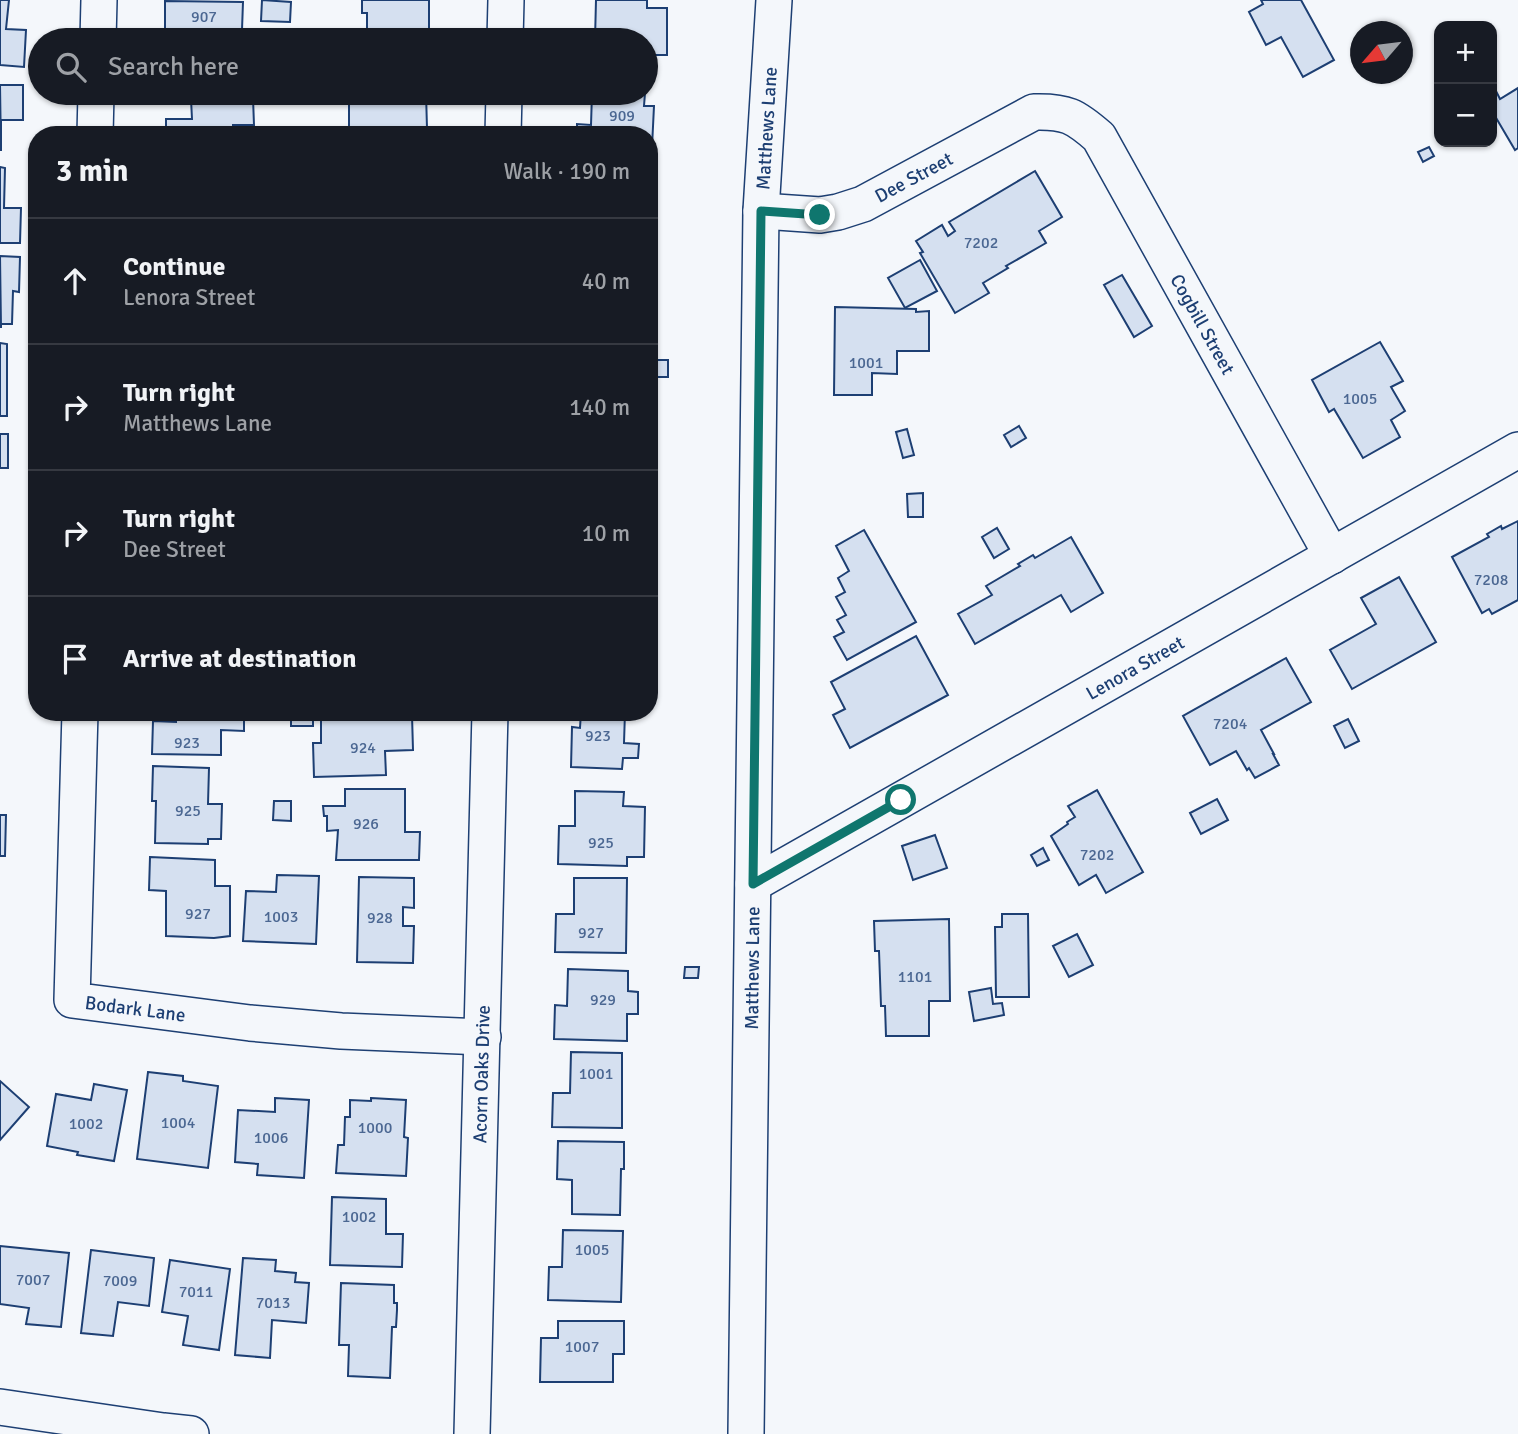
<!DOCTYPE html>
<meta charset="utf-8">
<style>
body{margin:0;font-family:Signika,sans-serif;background:#20242c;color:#f1f3f6}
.controls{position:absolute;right:21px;top:21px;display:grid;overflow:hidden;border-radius:14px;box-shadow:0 2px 5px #0004}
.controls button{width:63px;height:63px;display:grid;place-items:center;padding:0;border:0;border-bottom:2px solid #363941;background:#171b24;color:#f1f3f6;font:35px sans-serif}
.compass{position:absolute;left:1350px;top:21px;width:63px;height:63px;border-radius:50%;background:#171b24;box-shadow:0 2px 5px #0004;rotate:242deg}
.stop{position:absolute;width:21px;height:21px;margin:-16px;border:5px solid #0f766e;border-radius:50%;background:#fff}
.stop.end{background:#0f766e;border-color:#fff;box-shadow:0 2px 7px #0008}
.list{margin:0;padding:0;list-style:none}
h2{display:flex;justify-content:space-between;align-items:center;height:91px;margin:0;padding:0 28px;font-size:30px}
h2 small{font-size:23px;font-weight:400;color:#9ea1a6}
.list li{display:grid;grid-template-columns:46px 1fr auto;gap:21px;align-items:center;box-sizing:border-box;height:126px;padding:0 28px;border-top:2px solid #363941}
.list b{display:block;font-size:26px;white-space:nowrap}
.list p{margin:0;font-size:23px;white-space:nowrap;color:#9ea1a6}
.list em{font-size:23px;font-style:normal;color:#9ea1a6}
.icon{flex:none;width:38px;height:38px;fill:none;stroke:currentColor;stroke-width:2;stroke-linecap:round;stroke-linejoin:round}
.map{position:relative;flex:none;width:1518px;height:1434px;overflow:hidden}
.search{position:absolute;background:#171b24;box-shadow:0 2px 5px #0004;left:28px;top:28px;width:630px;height:77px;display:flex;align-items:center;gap:18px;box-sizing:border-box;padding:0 24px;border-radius:38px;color:#9ea1a6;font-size:26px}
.panel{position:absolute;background:#171b24;box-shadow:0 2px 5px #0004;left:28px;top:126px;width:630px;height:595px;border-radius:28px}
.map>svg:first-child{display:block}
.building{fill:#d5e0f0;stroke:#1d3f73;stroke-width:2}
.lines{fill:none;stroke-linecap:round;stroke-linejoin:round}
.minor-casing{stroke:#1d3f73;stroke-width:38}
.minor{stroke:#f4f7fb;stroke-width:35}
.route{stroke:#0f766e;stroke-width:9}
.labels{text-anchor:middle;stroke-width:5;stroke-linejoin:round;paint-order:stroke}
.number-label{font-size:16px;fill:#4b6792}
.street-label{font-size:19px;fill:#1d3f73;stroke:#f4f7fb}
</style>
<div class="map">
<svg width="1518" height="1434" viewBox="0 0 1518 1434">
<rect width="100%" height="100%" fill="#f4f7fb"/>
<g class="building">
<path d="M0,0H9L6,29L26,30L24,67L0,65Z"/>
<path d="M262,0L291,2L290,22L261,21Z"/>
<path d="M362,0H429V40H367V13H362Z"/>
<path d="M596,0H647V8H667V55H652V77H646V40H577H595Z"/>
<path d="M1261,0H1301L1334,60L1303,77L1281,37L1266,45L1249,12L1263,4Z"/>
<path d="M165,1L243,2L242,30H253V40H165Z"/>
<path d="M0,85H23V120H1V151Z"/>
<path d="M1518,88V148L1515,150L1492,111V93L1496,91L1500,99Z"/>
<path d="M358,93H426L427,128L349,129V100L358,99Z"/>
<path d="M592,93H645L644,106H654L652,147L649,146V135H577V124L591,125Z"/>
<path d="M253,98L254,125H233V135H166V119H192L191,99Z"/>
<path d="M1429,147L1434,156L1423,162L1418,152Z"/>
<path d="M0,167L5,168L4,208H21L20,243H0Z"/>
<path d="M1035,171L1062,217L1039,231L1046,243L1006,266L1008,268L983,283L989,293L955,313L920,253L923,252L916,241L942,225L948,236L955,231L949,222Z"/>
<path d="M0,256L20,257L19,292L13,291L12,324H1V328Z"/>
<path d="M920,260L937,291L905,308L888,278Z"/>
<path d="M1122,275L1152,326L1134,337L1104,285Z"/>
<path d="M835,307L916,309V312L929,311V351H897V374L872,373V395H834Z"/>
<path d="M1380,342L1403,381L1391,387L1405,411L1391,420L1400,437L1363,458L1334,409L1329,412L1312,380Z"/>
<path d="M0,343L7,344V416H0Z"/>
<rect x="649" y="360" width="19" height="17"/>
<path d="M1019,426L1026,438L1011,447L1004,435Z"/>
<path d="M907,429L914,455L903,458L896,432Z"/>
<rect x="0" y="434" width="8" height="34"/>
<path d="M923,493V517H908L907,494Z"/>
<path d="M1518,521V600L1492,614L1489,609L1482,613L1452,557L1489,537L1487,534L1501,526L1502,529Z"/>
<path d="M997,528L1009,549L994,558L982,537Z"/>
<path d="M864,530L916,622L847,660L834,637L844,632L837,620L846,615L836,597L845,592L838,578L849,571L836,546Z"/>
<path d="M1071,537L1103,593L1071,612L1061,595L975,644L958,614L992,595L986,586L1020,566L1018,564L1033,555L1035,558Z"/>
<path d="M1399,577L1436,642L1352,689L1330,650L1376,624L1361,598Z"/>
<path d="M916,636L948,695L850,748L833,715L845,709L831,682Z"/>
<path d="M1286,658L1311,702L1261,730L1274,754H1273L1279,765L1255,778L1249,768L1247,770L1236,751L1210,765L1183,716Z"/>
<path d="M176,712H244V731L221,730V755L152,754L153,721L176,722Z"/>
<rect x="291" y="712" width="22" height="14"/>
<path d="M581,712H625L624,743L639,744L638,758H623L622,769L571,767L572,727L580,728Z"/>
<path d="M412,715L413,750L385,751L386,775L314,777L313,743H321V718Z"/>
<path d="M1348,719L1359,741L1345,748L1334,726Z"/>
<path d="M153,766L209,768L208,804H222L221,839H208V844L155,843L156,801H152Z"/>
<path d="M345,789H405V832H420L419,860H336L338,830L327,831V816H324L323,806H345Z"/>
<path d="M1097,790L1143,872L1106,893L1096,875L1079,885L1051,836L1068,824L1067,822L1075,817L1068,806Z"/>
<path d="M575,791L624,792L623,806L645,807L644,857H627V866L558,864L559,826H575Z"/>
<path d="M1217,799L1228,820L1201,834L1190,813Z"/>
<path d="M274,801H291V821L273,820Z"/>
<path d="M0,815H6L5,856H0Z"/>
<path d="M935,835L947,868L913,880L902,846Z"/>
<path d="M1043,848L1049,860L1037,866L1031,855Z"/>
<path d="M150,857L215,860V886H230V936L214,938L166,936V891L149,890Z"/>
<path d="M277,875L319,876L316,944L243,941L246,891L276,892Z"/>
<path d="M359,877L414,878V908L403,907V926H414L413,963L357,962Z"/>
<path d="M574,878H627L626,953L555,952L556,914H574Z"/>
<path d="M1002,914H1028L1029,997H996L995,927H1002Z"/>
<path d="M949,919L950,1001H929V1036H886L885,1006H881L879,951H875L874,921Z"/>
<path d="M1077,934L1093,965L1069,977L1053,946Z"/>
<path d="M685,967H699L698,978H684Z"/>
<path d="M568,969L628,971V991L638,992V1014H627V1041L554,1039L555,1005L567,1006Z"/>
<path d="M991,988L993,1004L1002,1003L1004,1015L974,1021L969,992Z"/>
<path d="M571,1052L622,1053V1128L552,1127L553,1093H570Z"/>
<path d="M148,1072L183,1076V1081L218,1086L208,1168L137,1159Z"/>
<path d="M0,1081L29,1107L0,1140Z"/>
<path d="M94,1084L127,1090L114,1161L77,1155L78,1152L47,1146L56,1094L91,1100Z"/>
<path d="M275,1098L309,1100L304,1178L257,1175L258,1164L235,1162L238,1110L275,1112Z"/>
<path d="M371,1098L406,1100L404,1137L408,1138L406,1176L336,1173L338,1145H344L345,1117H350V1100L371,1101Z"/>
<path d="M558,1141L624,1142V1169H621L620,1215L572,1214V1180L557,1179Z"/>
<path d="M332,1197L386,1199V1234H403L402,1267L330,1265Z"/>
<path d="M563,1230L623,1231L621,1302L548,1300L549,1267H562Z"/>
<path d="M0,1246L69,1253L61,1327L26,1324L29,1308L0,1304Z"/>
<path d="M91,1250L154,1258L149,1306L118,1302L113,1336L81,1333Z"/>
<path d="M243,1258L276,1260L275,1271L296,1273L295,1282L309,1283L306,1323L272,1320L270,1358L235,1355Z"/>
<path d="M170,1260L230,1269L219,1350L183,1345L188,1316L162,1312Z"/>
<path d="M341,1283L394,1285V1303H397V1310L396,1327H392L390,1378L348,1376L349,1345H339Z"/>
<path d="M558,1321H624V1354H613V1382H540L541,1338H558Z"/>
</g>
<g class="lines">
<g class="minor-casing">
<g id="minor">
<path d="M98,40L99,0"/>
<path d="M505,40L506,0"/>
<path d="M95,135L96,93"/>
<path d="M503,135L504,93"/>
<path id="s1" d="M761,211L820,215L838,212L863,204L1034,112C1066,111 1075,116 1099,137L1332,556"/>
<path id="s2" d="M80,712L72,1000L250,1023L341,1031L483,1037"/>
<path id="s3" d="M753,884L1518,450"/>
<path d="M0,1407L163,1431L191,1434"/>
<path id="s4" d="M472,1434L490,712"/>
<path id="s5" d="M746,1434L761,211L774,0"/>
</g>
</g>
<use href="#minor" class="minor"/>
</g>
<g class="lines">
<path class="route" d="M820,215L761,211L753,884L901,800"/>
</g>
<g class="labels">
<g class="number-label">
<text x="204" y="22">907</text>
<text x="622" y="121">909</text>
<text x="981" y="248">7202</text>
<text x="866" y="368">1001</text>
<text x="1360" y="404">1005</text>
<text x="1491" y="585">7208</text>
<text x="1230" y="729">7204</text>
<text x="598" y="741">923</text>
<text x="187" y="748">923</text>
<text x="363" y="753">924</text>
<text x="188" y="816">925</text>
<text x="366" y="829">926</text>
<text x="601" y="848">925</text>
<text x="1097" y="860">7202</text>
<text x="198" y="919">927</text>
<text x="281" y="922">1003</text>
<text x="380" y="923">928</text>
<text x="591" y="938">927</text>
<text x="915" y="982">1101</text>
<text x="603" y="1005">929</text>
<text x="596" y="1079">1001</text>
<text x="178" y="1128">1004</text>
<text x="86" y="1129">1002</text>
<text x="375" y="1133">1000</text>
<text x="271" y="1143">1006</text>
<text x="359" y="1222">1002</text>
<text x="592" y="1255">1005</text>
<text x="33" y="1285">7007</text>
<text x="120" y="1286">7009</text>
<text x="196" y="1297">7011</text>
<text x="273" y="1308">7013</text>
<text x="582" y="1352">1007</text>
</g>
<g class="street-label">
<text dy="7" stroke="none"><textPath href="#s5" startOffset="1306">Matthews Lane</textPath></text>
<text dy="7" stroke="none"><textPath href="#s1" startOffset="161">Dee Street</textPath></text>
<text dy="7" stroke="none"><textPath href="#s1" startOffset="584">Cogbill Street</textPath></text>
<text dy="7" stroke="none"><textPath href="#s3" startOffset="439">Lenora Street</textPath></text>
<text dy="7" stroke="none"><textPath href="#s5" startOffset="466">Matthews Lane</textPath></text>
<text dy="7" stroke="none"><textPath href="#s2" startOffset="352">Bodark Lane</textPath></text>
<text dy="7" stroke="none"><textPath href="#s4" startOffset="360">Acorn Oaks Drive</textPath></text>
</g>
</g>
</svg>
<div class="controls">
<button>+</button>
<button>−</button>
</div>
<svg class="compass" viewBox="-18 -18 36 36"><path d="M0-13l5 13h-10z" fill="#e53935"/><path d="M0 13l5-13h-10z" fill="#9ea1a6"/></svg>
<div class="stop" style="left:901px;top:800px"></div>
<div class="stop end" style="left:820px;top:215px"></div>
<div class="search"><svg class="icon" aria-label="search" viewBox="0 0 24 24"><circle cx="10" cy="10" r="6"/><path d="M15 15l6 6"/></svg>Search here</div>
<section class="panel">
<h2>3 min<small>Walk · 190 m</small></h2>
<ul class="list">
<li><svg class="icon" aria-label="ahead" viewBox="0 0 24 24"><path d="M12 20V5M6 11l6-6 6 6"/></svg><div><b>Continue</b><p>Lenora Street</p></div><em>40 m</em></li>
<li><svg class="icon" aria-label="right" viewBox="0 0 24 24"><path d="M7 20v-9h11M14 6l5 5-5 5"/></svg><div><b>Turn right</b><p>Matthews Lane</p></div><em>140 m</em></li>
<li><svg class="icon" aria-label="right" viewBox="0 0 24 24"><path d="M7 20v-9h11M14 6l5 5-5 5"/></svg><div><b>Turn right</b><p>Dee Street</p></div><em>10 m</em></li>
<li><svg class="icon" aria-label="arrive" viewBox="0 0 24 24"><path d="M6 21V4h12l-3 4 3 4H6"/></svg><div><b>Arrive at destination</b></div></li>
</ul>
</section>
</div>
